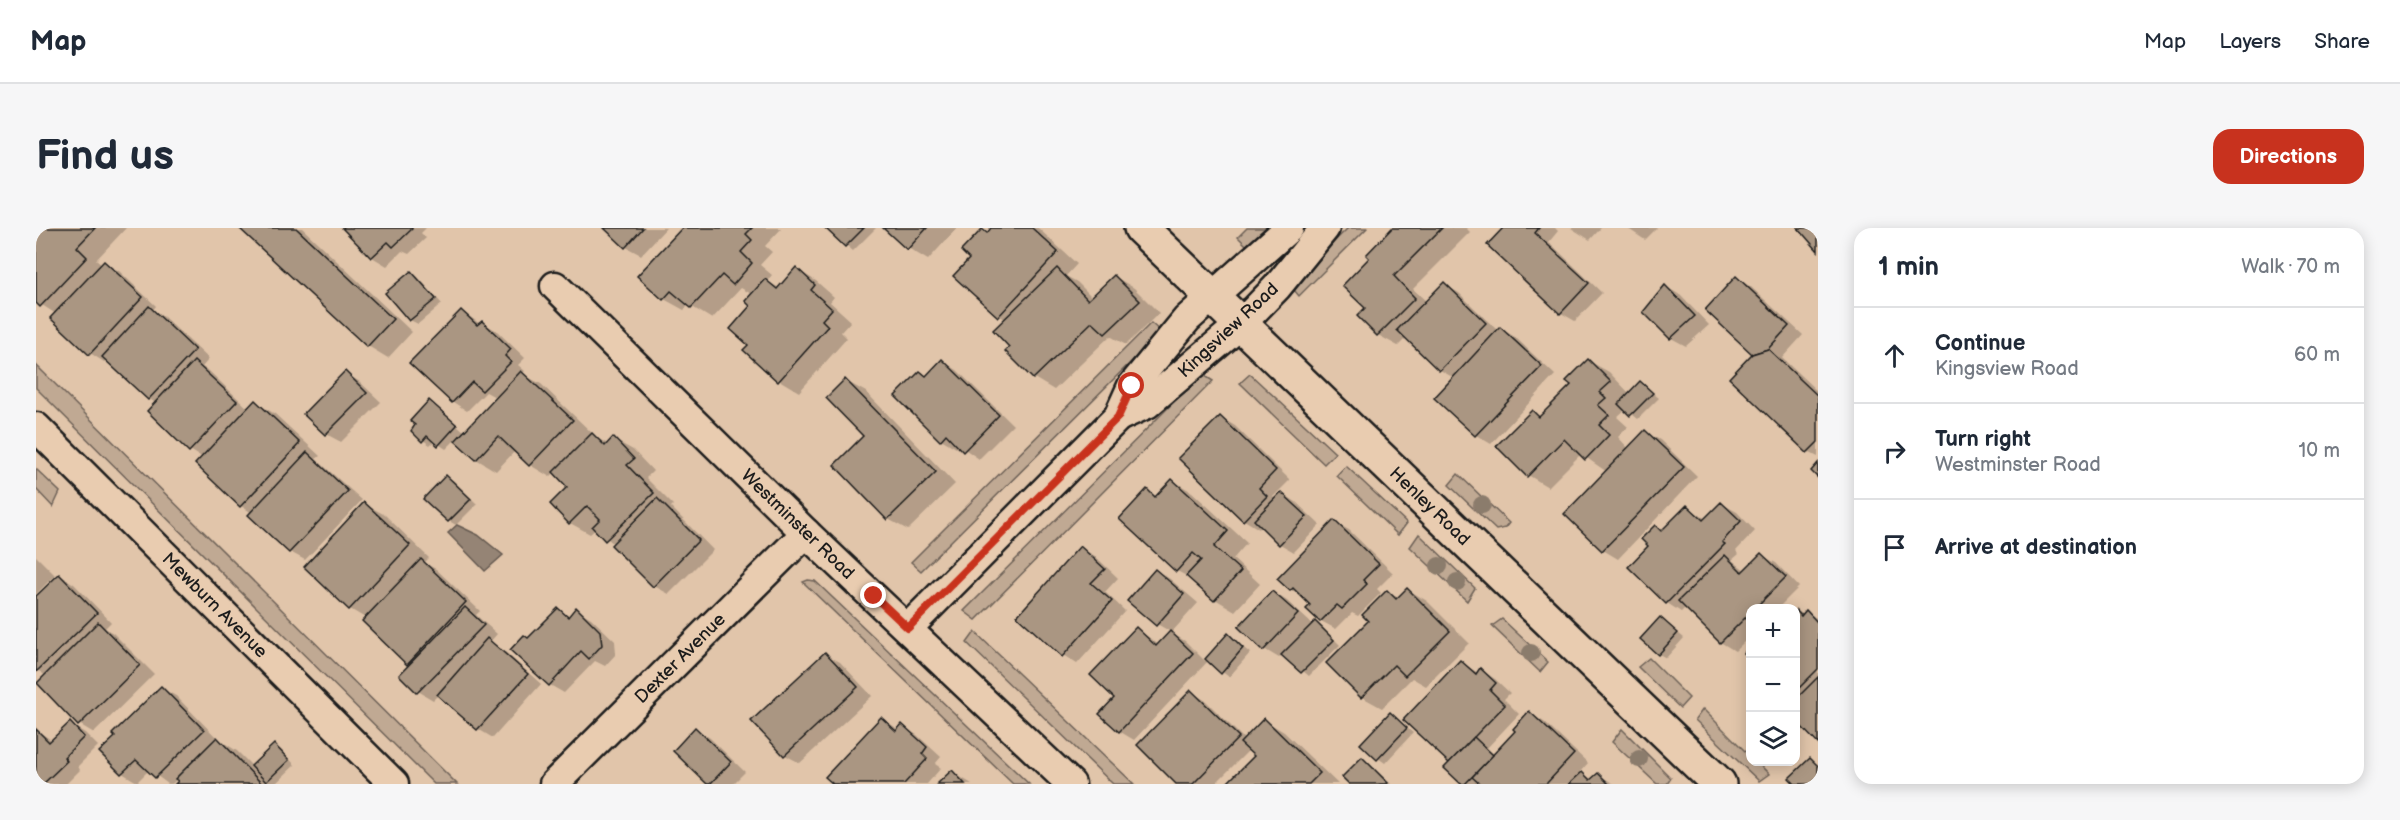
<!DOCTYPE html>
<meta charset="utf-8">
<style>
body{margin:0;font-family:"Balsamiq Sans",sans-serif;background:#f6f6f7;color:#1f2937}
.controls{position:absolute;right:18px;bottom:18px;display:grid;overflow:hidden;border-radius:12px;box-shadow:0 3px 15px #0003}
.controls button{width:54px;height:54px;display:grid;place-items:center;padding:0;border:0;border-bottom:2px solid #e0e1e3;background:#fff;color:#1f2937;font:30px sans-serif}
.stop{position:absolute;width:18px;height:18px;margin:-14px;border:4px solid #c8321e;border-radius:50%;background:#fff}
.stop.end{background:#c8321e;border-color:#fff;box-shadow:0 2px 6px #0008}
.list{margin:0;padding:0;list-style:none}
h2{display:flex;justify-content:space-between;align-items:center;height:78px;margin:0;padding:0 24px;font-size:26px}
h2 small{font-size:20px;font-weight:400;color:#747a83}
.list li{display:grid;grid-template-columns:39px 1fr auto;gap:18px;align-items:center;box-sizing:border-box;height:96px;padding:0 24px;border-top:2px solid #e0e1e3}
.list b{display:block;font-size:22px;white-space:nowrap}
.list p{margin:0;font-size:20px;white-space:nowrap;color:#747a83}
.list em{font-size:20px;font-style:normal;color:#747a83}
.icon{flex:none;width:33px;height:33px;fill:none;stroke:currentColor;stroke-width:2;stroke-linecap:round;stroke-linejoin:round}
.map{position:relative;flex:none;width:1782px;height:556px;overflow:hidden;border-radius:18px}
header{display:flex;align-items:center;gap:36px;box-sizing:border-box;height:84px;padding:0 30px;background:#fff;border-bottom:2px solid #e0e1e3}
header strong{font-size:28px}
nav{display:flex;gap:33px;margin-inline-start:auto;font-size:21px}
.intro{display:flex;align-items:center;justify-content:space-between;box-sizing:border-box;height:144px;padding:0 36px}
h1{margin:0;font-size:42px}
.button{padding:15px 27px;border-radius:18px;background:#c8321e;color:#fff;font-size:21px;font-weight:700}
main{display:flex;gap:36px;padding:0 36px}
aside{flex:1;background:#fff;border-radius:18px;box-shadow:0 3px 15px #0003}
.map>svg:first-child{display:block}
.green{fill:#c0a993;stroke:#6e6258;stroke-width:1.5}
.water{fill:#958474;stroke:#655a51;stroke-width:1.5}
.shadow{fill:#0003}
.building{fill:#aa9682;stroke:#1c1c1c;stroke-width:1.5}
.lines{fill:none;stroke-linecap:round;stroke-linejoin:round}
.street-casing{stroke:#1c1c1c;stroke-width:33}
.secondary-casing{stroke:#1c1c1c;stroke-width:38}
.street{stroke:#e9ccb0;stroke-width:28}
.secondary{stroke:#e9ccb0;stroke-width:33}
.tree{fill:#8b7b6c}
.route{stroke:#c8321e;stroke-width:8}
.labels{text-anchor:middle;stroke-width:5;stroke-linejoin:round;paint-order:stroke}
.street-label{font-size:18px;fill:#1c1c1c;stroke:#e9ccb0}
</style>
<header>
<strong>Map</strong>
<nav><a>Map</a><a>Layers</a><a>Share</a></nav>
</header>
<div class="intro"><h1>Find us</h1><a class="button">Directions</a></div>
<main>
<div class="map">
<svg width="1782" height="556" viewBox="0 0 1782 556">
<rect width="100%" height="100%" fill="#e1c5aa"/>
<filter id="ink" filterUnits="userSpaceOnUse"><feTurbulence type="fractalNoise" baseFrequency=".0167" numOctaves="2"/><feDisplacementMap in="SourceGraphic" scale="12" xChannelSelector="R" yChannelSelector="G"/><feConvolveMatrix kernelMatrix="1 2 1 2 8 2 1 2 1" color-interpolation-filters="sRGB"/></filter>
<g filter="url(#ink)">
<g class="green">
<path d="M1211,0H1230L1211,18L1202,9Z"/>
<path d="M1312,0H1331L1263,68L1254,57Z"/>
<path d="M1115,95L1125,104L885,343L875,334Z"/>
<path d="M0,137L421,556H398L0,160Z"/>
<path d="M1166,146L1177,153L940,392L928,383Z"/>
<path d="M1214,146L1299,225L1288,236L1204,155Z"/>
<path d="M1310,238L1371,295L1362,307L1301,248Z"/>
<path d="M0,241L24,264L17,279L0,261Z"/>
<path d="M1422,246L1473,295L1469,300L1460,302L1413,257Z"/>
<path d="M1383,306L1439,360L1431,373L1374,319Z"/>
<path d="M772,352L779,353L993,556H977L767,354Z"/>
<path d="M1466,391L1512,434L1504,444L1456,398Z"/>
<path d="M939,404L1098,556H1077L931,415Z"/>
<path d="M1613,430L1653,470L1644,480L1602,439Z"/>
<path d="M1667,481L1714,528V534H1721L1733,546L1723,553L1659,492Z"/>
<path d="M1586,501L1635,550L1631,556H1621L1576,514Z"/>
</g>
<path class="water" d="M421,297L442,307L467,327L449,343L412,305Z"/>
<g class="shadow">
<path d="M0,0H90L60,32L66,37L68,35L83,43L120,78L117,82L128,89L173,131L166,139L173,143L213,181L219,174L239,186L284,228L280,231L326,272L269,332L254,324L216,285L205,278L161,236L167,230L154,222L120,175L113,171L71,131L68,134L54,125L20,86L0,73Z"/>
<path d="M206,0H266L376,104L352,130L332,118Z"/>
<path d="M308,0H390L385,5L390,10L373,26L366,23L351,38L336,29Z"/>
<path d="M570,0H630L605,27L590,19Z"/>
<path d="M648,0H746L729,18L736,24L724,37L736,47L731,53L743,60L760,41L780,53L798,69L794,74L815,93L805,104L811,110L763,164L743,152L714,117L717,67L705,60L676,91L653,77L648,82L628,71Z"/>
<path d="M791,0H840L817,23Z"/>
<path d="M849,0H921L892,32L872,20Z"/>
<path d="M958,0H1002L1041,36L1030,48L1041,54L1057,70L1078,48L1098,60L1123,85L1090,117L1074,108L1018,162L998,150L975,119L970,92L963,87L935,31Z"/>
<path d="M1358,0H1430L1434,4L1377,61L1391,74L1408,56L1423,65L1462,103L1465,101L1479,109L1519,147L1455,216L1440,207L1400,170L1418,150L1404,142L1371,109L1362,118L1342,107L1331,80L1336,30Z"/>
<path d="M1469,0H1519L1522,3L1513,14L1566,65L1539,93L1525,85Z"/>
<path d="M1535,0H1565L1554,12Z"/>
<path d="M1591,0H1621L1609,12Z"/>
<path d="M375,44L382,49L406,76L382,96L374,92L351,65Z"/>
<path d="M1700,50L1715,59L1767,107L1746,130L1782,164V229L1772,224L1718,126Z"/>
<path d="M1629,58L1644,67L1673,97L1650,118L1635,110L1609,84Z"/>
<path d="M426,83L444,96L446,94L461,103L489,130L482,137L489,143L486,146L505,156L556,205L554,206L572,216L577,211L597,222L617,243L610,250L637,277L635,279L677,322L633,366L618,358L578,316L560,301L554,306L534,295L533,259L519,244L514,249L494,237L479,223L460,243L440,231L420,211L410,221L398,213L394,217L387,212L394,173L429,204L461,170L450,164L431,183L417,174Z"/>
<path d="M907,133L921,142L977,197L943,231L923,217L920,220L905,211L884,144L891,148Z"/>
<path d="M1553,133L1573,144L1594,166L1604,155L1623,170L1602,191L1590,181L1581,189L1592,199L1582,209L1593,221L1609,204L1624,212L1661,248L1582,331L1567,322L1531,286L1571,244L1545,226L1512,259L1492,247L1496,184L1505,189L1537,157Z"/>
<path d="M309,145L324,154L345,174L305,214L290,206Z"/>
<path d="M810,153L830,164L919,256L872,302L852,291L830,208Z"/>
<path d="M1184,189L1199,198L1254,252L1237,269L1239,272L1246,265L1260,274L1284,297L1258,324L1244,316L1225,298L1223,301L1208,292L1144,230Z"/>
<path d="M411,249L418,253L441,276L420,297L413,293Z"/>
<path d="M1136,252L1156,264L1211,315L1197,331L1224,356L1199,383L1179,371L1158,352L1141,343L1111,263L1120,268Z"/>
<path d="M329,276L349,287L393,330L388,335L400,341L444,383L440,387L461,406L454,414L466,421L505,456L457,510L442,501L403,466L397,472L382,463L375,437L331,391L314,381L270,339Z"/>
<path d="M1686,276L1701,284L1719,303L1700,323L1703,326L1696,332L1710,343L1725,327L1740,335L1763,359L1742,380H1714V408L1699,423L1684,414L1650,379L1645,384L1631,375L1614,318L1619,299L1627,303L1651,279L1670,291Z"/>
<path d="M1298,294L1313,302L1357,345L1341,361L1345,365L1322,388L1316,385L1300,401L1285,393L1276,377L1269,371L1255,362Z"/>
<path d="M1044,320L1059,328L1082,350L1069,364L1089,383L1041,436L1027,427Z"/>
<path d="M0,328L19,347L0,366Z"/>
<path d="M1119,342L1134,351L1162,375L1135,405L1149,413L1169,433L1192,407L1214,425L1193,449L1172,433L1098,512L1083,503L1080,470L1100,400L1123,417L1135,404L1121,396Z"/>
<path d="M24,347L38,356L75,394L69,400L77,405L118,446L58,505L43,496L10,448L0,441V370Z"/>
<path d="M1371,361L1391,373L1433,415L1390,458L1376,450L1346,480L1326,469L1292,435L1334,393L1351,364L1363,370Z"/>
<path d="M1237,364L1251,373L1277,397L1279,395L1286,399L1304,417L1273,448L1247,426L1243,430L1228,421Z"/>
<path d="M540,381L555,390L579,413L580,426L569,438L559,433L528,465L514,457L493,412L522,382L534,389Z"/>
<path d="M1760,382L1768,387L1770,384L1782,391V514L1760,491L1761,471L1760,470Z"/>
<path d="M1625,391L1648,410L1630,430L1623,426Z"/>
<path d="M789,426L804,434L836,468L764,535L749,527Z"/>
<path d="M1424,434L1442,445L1445,442L1459,451L1474,465L1468,471L1483,486L1451,520L1459,527L1481,503L1494,485L1508,494L1552,535L1544,544L1557,552L1562,546L1578,556H1446L1443,553L1440,556H1427L1415,535Z"/>
<path d="M125,460L140,468L182,511L201,523L217,539L238,518L245,522L259,537L239,556L233,554V556H141L144,553L141,551L136,556H132L113,542L101,554L86,545L66,524Z"/>
<path d="M1156,464L1170,473L1209,512L1228,492L1248,504L1302,556H1192L1220,528L1213,522L1179,556H1142Z"/>
<path d="M1354,486L1377,505L1349,535L1342,530Z"/>
<path d="M846,490L863,502L866,498L881,507L905,529L899,536L905,540L891,556H799Z"/>
<path d="M34,496L49,505L62,518L42,538L44,542L30,556H0V502L17,513Z"/>
<path d="M660,501L674,510L709,544L697,556H673Z"/>
<path d="M1326,531L1333,535L1355,556H1315Z"/>
<path d="M1774,532L1782,536V556H1761Z"/>
<path d="M916,544L936,556H903Z"/>
</g>
<g class="building">
<path d="M0,0H59L41,19L51,29L4,79L0,75Z"/>
<path d="M203,0H260L357,91L331,119Z"/>
<path d="M306,0H376V1L357,19L352,14L335,30Z"/>
<path d="M568,0H607L589,20Z"/>
<path d="M646,0H716L710,6L716,12L705,24L716,35L697,57L686,47L655,80L635,63L627,72L601,48Z"/>
<path d="M789,0H828L809,19Z"/>
<path d="M847,0H891L871,22Z"/>
<path d="M955,0H996L1022,24L962,89L917,48L933,31L925,23L946,1L951,5Z"/>
<path d="M1356,0H1406L1358,48L1379,70L1341,108L1321,88L1329,80L1306,58L1333,30L1330,27Z"/>
<path d="M1467,0H1503L1499,5L1553,55L1524,86L1451,17Z"/>
<path d="M1762,0H1782V23Z"/>
<path d="M68,33L107,69L53,127L14,90Z"/>
<path d="M760,39L779,57L775,62L796,81L786,92L792,98L742,154L707,122L712,117L694,101L714,78L709,73L729,51L741,61Z"/>
<path d="M1021,40L1052,72L1078,47L1104,73L1069,106L1056,94L997,151L969,123L973,119L957,102Z"/>
<path d="M375,43L400,71L373,93L349,65Z"/>
<path d="M1700,48L1753,98L1732,121L1716,126L1669,82Z"/>
<path d="M1408,54L1450,95L1403,143L1361,102Z"/>
<path d="M1629,57L1659,88L1634,111L1607,84Z"/>
<path d="M113,78L159,122L112,172L66,129Z"/>
<path d="M425,82L441,97L446,93L475,121L469,128L475,134L446,163L436,154L416,175L373,135Z"/>
<path d="M1464,99L1506,138L1439,208L1398,170Z"/>
<path d="M1732,121L1782,168V214L1771,225L1693,150L1716,126Z"/>
<path d="M906,131L963,187L927,224L910,206L904,213L859,168L884,143L890,148Z"/>
<path d="M1552,131L1575,154L1564,164L1570,170L1562,177L1573,187L1563,197L1573,207L1549,232L1528,211L1491,249L1460,218L1496,182L1503,189L1535,157L1530,153Z"/>
<path d="M158,133L201,173L153,224L111,183Z"/>
<path d="M309,143L331,165L289,207L267,186Z"/>
<path d="M485,143L537,192L493,238L462,208L440,232L419,213Z"/>
<path d="M809,151L900,244L851,292L798,237L827,208L790,170Z"/>
<path d="M1604,153L1617,165L1594,188L1582,176Z"/>
<path d="M219,172L264,215L204,279L159,236Z"/>
<path d="M393,172L421,197L402,218L391,208L386,214L375,203L379,197L374,193Z"/>
<path d="M1184,188L1240,242L1223,260L1231,268L1207,293L1142,230Z"/>
<path d="M1609,202L1648,239L1566,323L1528,286Z"/>
<path d="M556,205L569,218L577,209L598,231L591,237L618,265L569,313L556,299L564,291L551,278L533,296L514,276L531,259L517,244Z"/>
<path d="M271,224L312,263L253,325L212,287Z"/>
<path d="M1782,235V250L1775,243Z"/>
<path d="M410,247L435,271L412,294L387,271Z"/>
<path d="M1136,251L1192,303L1178,319L1205,343L1178,373L1150,348L1165,332L1157,325L1140,344L1083,291L1111,261L1119,269Z"/>
<path d="M1245,264L1271,288L1243,317L1218,292Z"/>
<path d="M621,270L663,312L617,359L575,317Z"/>
<path d="M328,274L374,317L313,382L268,339Z"/>
<path d="M1685,274L1705,293L1686,314L1689,316L1630,376L1592,339L1612,318L1605,311L1619,297L1625,303L1651,277L1667,292Z"/>
<path d="M1298,292L1343,336L1327,352L1331,356L1306,381L1301,377L1284,394L1270,381L1274,377L1257,360L1254,363L1241,351Z"/>
<path d="M1044,318L1069,341L1055,355L1076,373L1026,429L981,388Z"/>
<path d="M1725,325L1750,349L1719,380H1714V385L1684,415L1642,373L1689,327L1706,344Z"/>
<path d="M385,331L430,374L371,437L326,393Z"/>
<path d="M1119,341L1148,366L1120,398L1091,373Z"/>
<path d="M23,346L61,385L0,444V368Z"/>
<path d="M1371,360L1414,403L1369,448L1358,437L1325,470L1290,435L1332,393L1326,387L1351,362L1360,371Z"/>
<path d="M1236,363L1262,386L1227,423L1202,399Z"/>
<path d="M429,379L448,397L381,465L363,447Z"/>
<path d="M540,379L564,403L566,417L553,431L545,423L513,458L474,422L488,407L492,410L522,380L532,389Z"/>
<path d="M1760,382L1765,388L1770,382L1782,395V441L1760,463Z"/>
<path d="M1624,389L1642,405L1622,427L1604,411Z"/>
<path d="M1279,393L1298,412L1265,445L1245,427Z"/>
<path d="M62,394L104,437L42,498L1,455Z"/>
<path d="M1100,399L1120,418L1134,403L1157,425L1083,504L1063,486L1078,470L1054,447Z"/>
<path d="M1192,405L1207,420L1185,446L1169,431Z"/>
<path d="M451,410L492,446L441,502L401,467Z"/>
<path d="M1714,418V438L1710,433L1713,430L1708,425Z"/>
<path d="M789,424L822,459L748,528L715,493Z"/>
<path d="M1424,432L1440,446L1444,440L1460,455L1454,462L1469,477L1413,535L1367,492Z"/>
<path d="M1782,449V516L1760,493V471Z"/>
<path d="M125,458L168,502L119,550L100,532L85,546L63,524L79,509L76,506Z"/>
<path d="M1155,462L1203,509L1157,556H1140L1101,517Z"/>
<path d="M1493,483L1538,526L1510,556H1444L1436,549L1479,503L1477,501Z"/>
<path d="M1354,484L1371,500L1341,532L1324,516Z"/>
<path d="M845,489L860,503L866,496L891,519L886,526L891,531L868,556H797L789,549Z"/>
<path d="M1228,490L1284,545L1273,556H1190L1218,528L1204,515Z"/>
<path d="M34,494L48,509L28,529L31,533L7,556H0V501L13,514Z"/>
<path d="M659,499L695,534L674,556H671L637,523Z"/>
<path d="M181,509L225,555L224,556H139L142,553L139,551Z"/>
<path d="M1438,509L1457,527L1429,556H1425L1408,540Z"/>
<path d="M238,516L253,532L230,554L215,538Z"/>
<path d="M1326,529L1352,555L1351,556H1313L1306,549Z"/>
<path d="M1774,530L1782,538V549L1775,556H1759L1753,550Z"/>
<path d="M916,542L929,556H901Z"/>
<path d="M1546,544L1554,552L1562,545L1573,556H1533Z"/>
</g>
<g class="lines">
<g class="street-casing">
<g id="street">
<path d="M519,58L770,305L1035,556"/>
<path d="M1082,189L1111,176L1205,96L1241,59L1289,0"/>
<path d="M0,199L358,556"/>
<path d="M872,400L1082,189L1096,158L1151,91L1253,0"/>
<path d="M518,556L770,305"/>
</g>
</g>
<g class="secondary-casing">
<path id="secondary" d="M1105,0L1683,556"/>
</g>
<use href="#street" class="street"/>
<use href="#secondary" class="secondary"/>
</g>
<g class="tree">
<circle cx="1446" cy="277" r="9"/>
<circle cx="1403" cy="338" r="9"/>
<circle cx="1421" cy="354" r="9"/>
<circle cx="1495" cy="425" r="9"/>
<circle cx="1603" cy="531" r="9"/>
</g>
</g>
<g class="lines" filter="url(#ink)">
<path class="route" d="M838,368L872,400L1082,189L1096,158"/>
</g>
<g class="labels">
<g class="street-label">
<text transform="translate(1192 102) rotate(-43)" y="6">Kingsview Road</text>
<text transform="translate(1394 278) rotate(44)" y="6">Henley Road</text>
<text transform="translate(762 296) rotate(44)" y="6">Westminster Road</text>
<text transform="translate(179 377) rotate(45)" y="6">Mewburn Avenue</text>
<text transform="translate(644 430) rotate(-45)" y="6">Dexter Avenue</text>
</g>
</g>
</svg>
<div class="controls">
<button>+</button>
<button>−</button>
<button><svg class="icon" aria-label="layers" viewBox="0 0 24 24"><path d="M12 4l9 5-9 5-9-5zM3 14l9 5 9-5"/></svg></button>
</div>
<div class="stop" style="left:1096px;top:158px"></div>
<div class="stop end" style="left:838px;top:368px"></div>
</div>
<aside>
<h2>1 min<small>Walk · 70 m</small></h2>
<ul class="list">
<li><svg class="icon" aria-label="ahead" viewBox="0 0 24 24"><path d="M12 20V5M6 11l6-6 6 6"/></svg><div><b>Continue</b><p>Kingsview Road</p></div><em>60 m</em></li>
<li><svg class="icon" aria-label="right" viewBox="0 0 24 24"><path d="M7 20v-9h11M14 6l5 5-5 5"/></svg><div><b>Turn right</b><p>Westminster Road</p></div><em>10 m</em></li>
<li><svg class="icon" aria-label="arrive" viewBox="0 0 24 24"><path d="M6 21V4h12l-3 4 3 4H6"/></svg><div><b>Arrive at destination</b></div></li>
</ul>
</aside>
</main>
